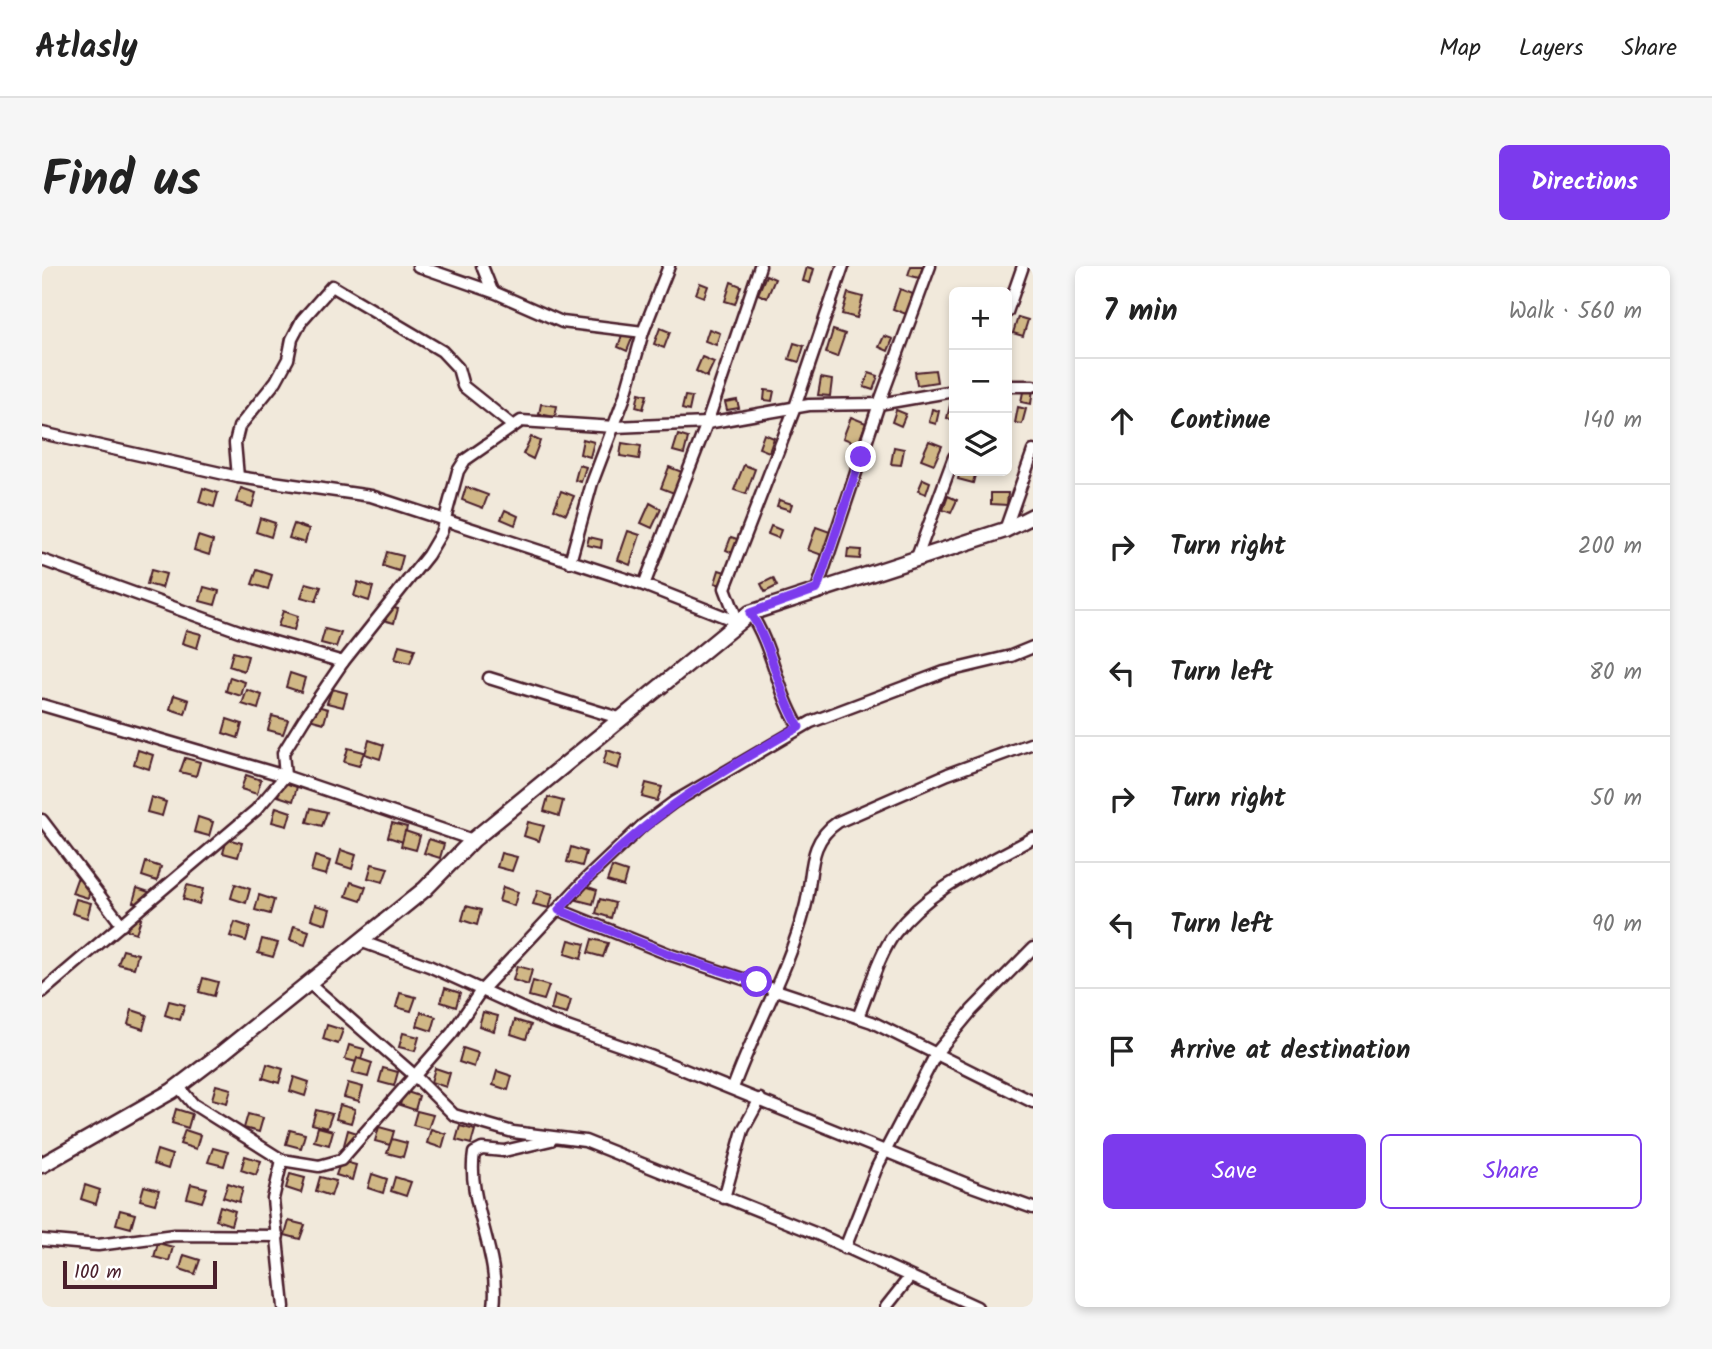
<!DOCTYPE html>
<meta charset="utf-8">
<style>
body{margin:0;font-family:Kalam,sans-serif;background:#f6f6f6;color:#222}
.controls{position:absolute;right:21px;top:21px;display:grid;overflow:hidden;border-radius:10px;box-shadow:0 4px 10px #0003}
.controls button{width:63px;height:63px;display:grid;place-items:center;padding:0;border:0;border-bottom:2px solid #e0e0e0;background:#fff;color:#222;font:35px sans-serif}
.scale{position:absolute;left:21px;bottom:18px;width:154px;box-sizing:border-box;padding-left:7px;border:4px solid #4a1f2b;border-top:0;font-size:19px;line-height:24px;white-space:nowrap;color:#4a1f2b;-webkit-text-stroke:5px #fff;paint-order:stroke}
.stop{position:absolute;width:21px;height:21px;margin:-16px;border:5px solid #7c3aed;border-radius:50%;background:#fff}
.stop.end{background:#7c3aed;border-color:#fff;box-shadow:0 2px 7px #0008}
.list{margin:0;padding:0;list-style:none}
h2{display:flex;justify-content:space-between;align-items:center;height:91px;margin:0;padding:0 28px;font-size:30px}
h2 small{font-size:23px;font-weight:400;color:#767676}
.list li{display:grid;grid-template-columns:46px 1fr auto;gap:21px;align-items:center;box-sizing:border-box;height:126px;padding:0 28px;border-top:2px solid #e0e0e0}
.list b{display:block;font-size:26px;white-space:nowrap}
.list em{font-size:23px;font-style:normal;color:#767676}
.actions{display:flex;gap:14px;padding:21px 28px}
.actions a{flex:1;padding:16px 0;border:2px solid #7c3aed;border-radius:10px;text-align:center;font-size:24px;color:#7c3aed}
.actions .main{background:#7c3aed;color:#fff}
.icon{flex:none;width:38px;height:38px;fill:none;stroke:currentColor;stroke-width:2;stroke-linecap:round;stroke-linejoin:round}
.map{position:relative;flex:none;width:991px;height:1041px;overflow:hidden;border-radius:10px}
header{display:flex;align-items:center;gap:42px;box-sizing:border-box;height:98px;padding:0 35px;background:#fff;border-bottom:2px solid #e0e0e0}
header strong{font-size:33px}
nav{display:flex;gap:38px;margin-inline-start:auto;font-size:24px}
.intro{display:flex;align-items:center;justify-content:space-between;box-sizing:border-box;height:168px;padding:0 42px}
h1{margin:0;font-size:49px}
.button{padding:18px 32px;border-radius:10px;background:#7c3aed;color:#fff;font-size:24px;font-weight:700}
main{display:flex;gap:42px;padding:0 42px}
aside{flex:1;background:#fff;border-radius:10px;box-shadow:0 4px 10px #0003}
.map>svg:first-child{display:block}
.building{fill:#d0b786;stroke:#4a1f2b;stroke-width:2}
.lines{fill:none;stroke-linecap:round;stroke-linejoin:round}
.street-casing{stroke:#4a1f2b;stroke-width:15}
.secondary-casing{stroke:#4a1f2b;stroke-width:19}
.street{stroke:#fff;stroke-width:10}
.secondary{stroke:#fff;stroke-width:14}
.route{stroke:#7c3aed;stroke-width:9}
</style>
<header>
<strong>Atlasly</strong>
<nav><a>Map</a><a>Layers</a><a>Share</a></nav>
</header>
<div class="intro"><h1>Find us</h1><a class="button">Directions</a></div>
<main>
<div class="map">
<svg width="991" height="1041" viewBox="0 0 991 1041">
<rect width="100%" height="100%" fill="#f1e9db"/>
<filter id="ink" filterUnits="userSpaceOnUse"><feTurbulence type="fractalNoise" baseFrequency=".0143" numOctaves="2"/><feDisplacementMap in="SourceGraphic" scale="14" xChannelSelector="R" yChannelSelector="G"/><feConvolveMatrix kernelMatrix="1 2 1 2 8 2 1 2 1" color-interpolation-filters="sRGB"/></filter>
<g filter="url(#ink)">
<g class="building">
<path d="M869,0H881L877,12L866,9Z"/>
<path d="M765,1L772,3L768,17L761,15Z"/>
<path d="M724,9L733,13L725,32L716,28Z"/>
<path d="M689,16L699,20L693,38L683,35Z"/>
<path d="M658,17L666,20L662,31L654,28Z"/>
<path d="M858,23L871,28L864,48L851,43Z"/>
<path d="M806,27L821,31L815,52L800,48Z"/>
<path d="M976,51L986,54L981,70L971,67Z"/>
<path d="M618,62L628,66L622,82L612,78Z"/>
<path d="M667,63L678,67L674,79L663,75Z"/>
<path d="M791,64L803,68L795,91L784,87Z"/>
<path d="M581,66L591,70L585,85L576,81Z"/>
<path d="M842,70L851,73L846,85L837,81Z"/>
<path d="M752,77L762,80L757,96L747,93Z"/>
<path d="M660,91L672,96L665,111L654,105Z"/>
<path d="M893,104L895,116L875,119L873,106Z"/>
<path d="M827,107L836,110L831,124L822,121Z"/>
<path d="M779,112L790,114L788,130L776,129Z"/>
<path d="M982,121L991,123L989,138L979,136Z"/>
<path d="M723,124L732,125L730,135L722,134Z"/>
<path d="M597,127L605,129L601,143L594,141Z"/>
<path d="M643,130L650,131L647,145L640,143Z"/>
<path d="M695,134L697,142L685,144L683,136Z"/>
<path d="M909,135L912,136V154L905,152Z"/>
<path d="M499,138L515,140L513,151L497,148Z"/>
<path d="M976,141L984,143L980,158L973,157Z"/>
<path d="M890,143L897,145L894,158L887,156Z"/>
<path d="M854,144L864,148L859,160L850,156Z"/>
<path d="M809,151L824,157L816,178L801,172Z"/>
<path d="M722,168L732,172L727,186L717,182Z"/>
<path d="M636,169L646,172L642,188L631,185Z"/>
<path d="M489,171L498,175L491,193L481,188Z"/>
<path d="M541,173L552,176L548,191L538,188Z"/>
<path d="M887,175L900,180L892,198L879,193Z"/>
<path d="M580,177L599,180L597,193L578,190Z"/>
<path d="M852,181L862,183L859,199L849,198Z"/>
<path d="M537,199L544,201L539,216L533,214Z"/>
<path d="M702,199L713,203L704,228L692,224Z"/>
<path d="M627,201L640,206L632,227L619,222Z"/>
<path d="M918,205L933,209L931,217L916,213Z"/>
<path d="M881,213L888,216L884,228L876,225Z"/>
<path d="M424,221L446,229L441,242L420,234Z"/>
<path d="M161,222L176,227L172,241L157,236Z"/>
<path d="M199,222L214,227L210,241L194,236Z"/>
<path d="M519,225L532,230L524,248L512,243Z"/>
<path d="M949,227H966L965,239L949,238Z"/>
<path d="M906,230L915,234L909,247L901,244Z"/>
<path d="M737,234L750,238L748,244L735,240Z"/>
<path d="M608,237L619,243L610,262L599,257Z"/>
<path d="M463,244L476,250L473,259L459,253Z"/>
<path d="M218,252L233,257L229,271L214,266Z"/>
<path d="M252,258L267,263L263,277L247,272Z"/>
<path d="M729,260L739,264L736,272L726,268Z"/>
<path d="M774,261L788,266L780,289L766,284Z"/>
<path d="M586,265L598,269L588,299L576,294Z"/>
<path d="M156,270L171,275L167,289L152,284Z"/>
<path d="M547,271L560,274L559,282L545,279Z"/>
<path d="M689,271L698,274L693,288L684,284Z"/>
<path d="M806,283L819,284L818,293L805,292Z"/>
<path d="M345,286L361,290L357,305L341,300Z"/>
<path d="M109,304L124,308L120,322L105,318Z"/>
<path d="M215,304L230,309L226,323L210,318Z"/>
<path d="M677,304L686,307L682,320L673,317Z"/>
<path d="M731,312L735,320L723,326L719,318Z"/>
<path d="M316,316L331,321L327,335L312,330Z"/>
<path d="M264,317L279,321L274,335L259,331Z"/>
<path d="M162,321L177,325L173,339L158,335Z"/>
<path d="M341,339L356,343L352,357L337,353Z"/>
<path d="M241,345L256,350L252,364L236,360Z"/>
<path d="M283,363L299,367L294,381L279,377Z"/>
<path d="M144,364L159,368L155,382L140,377Z"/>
<path d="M357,379L373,383L368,397L353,393Z"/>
<path d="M191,386L206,390L202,405L187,400Z"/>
<path d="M248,407L263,412L259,426L244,421Z"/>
<path d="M188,411L203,416L199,430L184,425Z"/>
<path d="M290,423L305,427L301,441L285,437Z"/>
<path d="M205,424L220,429L216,443L200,438Z"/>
<path d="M132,429L147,434L143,448L128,443Z"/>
<path d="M271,439L286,443L282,457L267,453Z"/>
<path d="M230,450L246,454L241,468L226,464Z"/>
<path d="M185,453L200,458L196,472L181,467Z"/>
<path d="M327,474L342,479L338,493L323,488Z"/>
<path d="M306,482L322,486L317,500L302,496Z"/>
<path d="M96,484L111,489L107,503L92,498Z"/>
<path d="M565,484L580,489L576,503L561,498Z"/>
<path d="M143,492L158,496L154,510L138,506Z"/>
<path d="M204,509L219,514L215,528L199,523Z"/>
<path d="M240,516L255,521L251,535L236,530Z"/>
<path d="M604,517L620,521L615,535L600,531Z"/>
<path d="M109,531L124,536L120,550L105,546Z"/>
<path d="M506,531L521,535L517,550L502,545Z"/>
<path d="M234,541L249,546L245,560L230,556Z"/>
<path d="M269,542L285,546L280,560L265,556Z"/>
<path d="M156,551L171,556L167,570L152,566Z"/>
<path d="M486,556L502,560L497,575L482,570Z"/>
<path d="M350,557L365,561L361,576L346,571Z"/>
<path d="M363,565L378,570L374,584L359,580Z"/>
<path d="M185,573L200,577L196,591L181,587Z"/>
<path d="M387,573L402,578L398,592L382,587Z"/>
<path d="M529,581L544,586L540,600L525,596Z"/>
<path d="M299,584L314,589L310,603L295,598Z"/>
<path d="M459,587L475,591L470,605L455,601Z"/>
<path d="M273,590L288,595L284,609L269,605Z"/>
<path d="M104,596L119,601L115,615L100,610Z"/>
<path d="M330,598L346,602L341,616L326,612Z"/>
<path d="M570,601L585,606L581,620L565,615Z"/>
<path d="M35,613L50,617L46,632L30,627Z"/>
<path d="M309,616L324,621L319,635L304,630Z"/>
<path d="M193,618L208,623L204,637L189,632Z"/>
<path d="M145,619L161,623L157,638L141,633Z"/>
<path d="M540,619L555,624L551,638L535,634Z"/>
<path d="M461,621L476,626L472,640L457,635Z"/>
<path d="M95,622L110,627L106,641L91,636Z"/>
<path d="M496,624L511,628L507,642L491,638Z"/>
<path d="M217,629L232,634L228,648L213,644Z"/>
<path d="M34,633L49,637L45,652L30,647Z"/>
<path d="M558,633L573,637L569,652L554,647Z"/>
<path d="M273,639L288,643L284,658L269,653Z"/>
<path d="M424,640L439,644L435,659L420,654Z"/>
<path d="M84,648L99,653L94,667L79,662Z"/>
<path d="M193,656L208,661L204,675L188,670Z"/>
<path d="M252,660L267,665L263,679L248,674Z"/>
<path d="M220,673L236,677L231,691L216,687Z"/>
<path d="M550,673L566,677L561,691L546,687Z"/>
<path d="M527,674L543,678L539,693L523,688Z"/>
<path d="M81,684L96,688L92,702L76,698Z"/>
<path d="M475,700L490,704L486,719L471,714Z"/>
<path d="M161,712L176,716L172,730L157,726Z"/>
<path d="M491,715L507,720L502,734L487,730Z"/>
<path d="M403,722L418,727L414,741L399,736Z"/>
<path d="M358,727L374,731L369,745L354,741Z"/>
<path d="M513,729L529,734L525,748L509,744Z"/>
<path d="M127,735L143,739L138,754L123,749Z"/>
<path d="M90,744L105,749L101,763L86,758Z"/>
<path d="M379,746L394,751L390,765L375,760Z"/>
<path d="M441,746L456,750L452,765L437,760Z"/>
<path d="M473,754L489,759L484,773L469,768Z"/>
<path d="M285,759L301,764L296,778L281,773Z"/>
<path d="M361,767L377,771L373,785L357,781Z"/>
<path d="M307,779L322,783L318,797L303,793Z"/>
<path d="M421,782L436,787L432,801L417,796Z"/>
<path d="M315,792L330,797L326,811L310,807Z"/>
<path d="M225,798L241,803L237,817L221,812Z"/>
<path d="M341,802L356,806L352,820L337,816Z"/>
<path d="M393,802L408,807L404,821L389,816Z"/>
<path d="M455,805L470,810L466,824L451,819Z"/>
<path d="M252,811L267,816L263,830L248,825Z"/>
<path d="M306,817L321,821L317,835L302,831Z"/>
<path d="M174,819L189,823L185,837L170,833Z"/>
<path d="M362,825L377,830L373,844L358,839Z"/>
<path d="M298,839L313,843L309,857L294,853Z"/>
<path d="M134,843L150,848L146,862L130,857Z"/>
<path d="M274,844L290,848L285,862L270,858Z"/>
<path d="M375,845L391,849L386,863L371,859Z"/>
<path d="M206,848L221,852L217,866L202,862Z"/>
<path d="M418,860L433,864L429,878L414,874Z"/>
<path d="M276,861L291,865L287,879L272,875Z"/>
<path d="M337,861L352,865L348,879L333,875Z"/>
<path d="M389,863L404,868L400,882L385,877Z"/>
<path d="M143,864L158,869L154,883L138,878Z"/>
<path d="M248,864L263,868L259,882L244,878Z"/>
<path d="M306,864L321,869L317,883L302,879Z"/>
<path d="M350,873L365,877L361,891L345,887Z"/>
<path d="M171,882L186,886L182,900L166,896Z"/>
<path d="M115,884L130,889L126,903L111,898Z"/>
<path d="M203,890L219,895L214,909L199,904Z"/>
<path d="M299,895L314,899L310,914L294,909Z"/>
<path d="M248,908L263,912L259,927L244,922Z"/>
<path d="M330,908L345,913L341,927L326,922Z"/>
<path d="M278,911L294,915L289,930L274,925Z"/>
<path d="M353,911L369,916L364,930L349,925Z"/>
<path d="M186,917L201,922L197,936L181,931Z"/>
<path d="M149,918L165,922L160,936L145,932Z"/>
<path d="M43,919L58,924L54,938L39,933Z"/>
<path d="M102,920L117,924L113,938L98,934Z"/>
<path d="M178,940L193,945L189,959L174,954Z"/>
<path d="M78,944L93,948L89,962L74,958Z"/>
<path d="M247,955L263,959L258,973L243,969Z"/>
<path d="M116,977L131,981L127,995L112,991Z"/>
<path d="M142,989L158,994L153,1008L138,1003Z"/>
</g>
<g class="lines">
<g class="street-casing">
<g id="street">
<path d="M376,0L454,27L520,56L601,66"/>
<path d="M440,0L450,25"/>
<path d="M965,46L981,0"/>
<path d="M965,120H991"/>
<path d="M0,167L196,211L329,230L602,319L696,356"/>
<path d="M196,211L193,177L197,161L234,115L246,93L250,73L260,54L290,20L400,85L416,102L421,120L471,160"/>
<path d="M963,264L991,185"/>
<path d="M875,291L912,191"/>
<path d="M0,294L208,369L301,396"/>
<path d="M528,296L550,217L582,133L601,66L627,0"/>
<path d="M602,319L665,157L718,0"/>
<path d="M775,323L837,138L888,0"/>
<path d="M708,347C731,381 734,423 757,461"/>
<path d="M696,356L683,322L752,144L801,0"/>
<path d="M447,412L580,453"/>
<path d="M0,439L243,510L241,487L262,453L301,396L386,289L399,267L416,205L423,194L479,155L573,161L665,157L767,139L837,138L912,125"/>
<path d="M0,554L80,659"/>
<path d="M517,644L629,689L830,756L991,836"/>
<path d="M318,675L387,700L508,755L608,790L927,919L991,942"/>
<path d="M267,717L371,808L412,849L471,866L543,875L775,968L935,1041"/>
<path d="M0,726L214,544L243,510L431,574"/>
<path d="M816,751C827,725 836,690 853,667C887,622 943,599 991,572"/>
<path d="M136,820L151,838L240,894"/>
<path d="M691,822C713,761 746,706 763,642C772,609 764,577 796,556L906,508L991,477"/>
<path d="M682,932L701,864L718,833"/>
<path d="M0,974L56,979L132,969L236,970"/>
<path d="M803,982L835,901L895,786L930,744L991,682"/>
<path d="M242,1041L231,933L240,894L277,900L299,894L410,767L438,726L544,613L601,559L632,536L769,456L902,406L969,390L991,381"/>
<path d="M452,1041C459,988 424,935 432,887L440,883L462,885L509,874"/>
<path d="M844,1041L867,1012"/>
</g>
</g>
<g class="secondary-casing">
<path id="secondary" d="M0,899L130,825L180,787L383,623L431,574L708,347L963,264L991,250"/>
</g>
<use href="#street" class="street"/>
<use href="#secondary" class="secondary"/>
</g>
</g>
<g class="lines" filter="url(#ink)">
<path class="route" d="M715,716L629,689L517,644C590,560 661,515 757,461C735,424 731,381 708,347L775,323L819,191"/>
</g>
</svg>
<div class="controls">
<button>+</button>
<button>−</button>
<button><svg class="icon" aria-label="layers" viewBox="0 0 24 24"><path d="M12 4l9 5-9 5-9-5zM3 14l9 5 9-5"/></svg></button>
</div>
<div class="scale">100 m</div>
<div class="stop" style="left:715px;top:716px"></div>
<div class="stop end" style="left:819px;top:191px"></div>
</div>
<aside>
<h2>7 min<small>Walk · 560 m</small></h2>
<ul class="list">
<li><svg class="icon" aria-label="ahead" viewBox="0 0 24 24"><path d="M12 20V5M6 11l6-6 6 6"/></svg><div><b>Continue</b></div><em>140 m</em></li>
<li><svg class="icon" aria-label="right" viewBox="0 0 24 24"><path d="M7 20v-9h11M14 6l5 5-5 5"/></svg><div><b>Turn right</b></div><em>200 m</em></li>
<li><svg class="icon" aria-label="left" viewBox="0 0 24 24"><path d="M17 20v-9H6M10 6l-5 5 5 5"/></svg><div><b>Turn left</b></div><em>80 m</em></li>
<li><svg class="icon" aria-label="right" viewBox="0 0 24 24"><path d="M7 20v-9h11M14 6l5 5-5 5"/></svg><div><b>Turn right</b></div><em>50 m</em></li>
<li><svg class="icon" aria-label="left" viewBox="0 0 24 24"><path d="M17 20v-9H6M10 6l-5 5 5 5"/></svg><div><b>Turn left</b></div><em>90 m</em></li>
<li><svg class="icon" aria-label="arrive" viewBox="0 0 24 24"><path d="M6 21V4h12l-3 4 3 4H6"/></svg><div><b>Arrive at destination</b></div></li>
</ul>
<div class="actions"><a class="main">Save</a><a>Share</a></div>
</aside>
</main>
